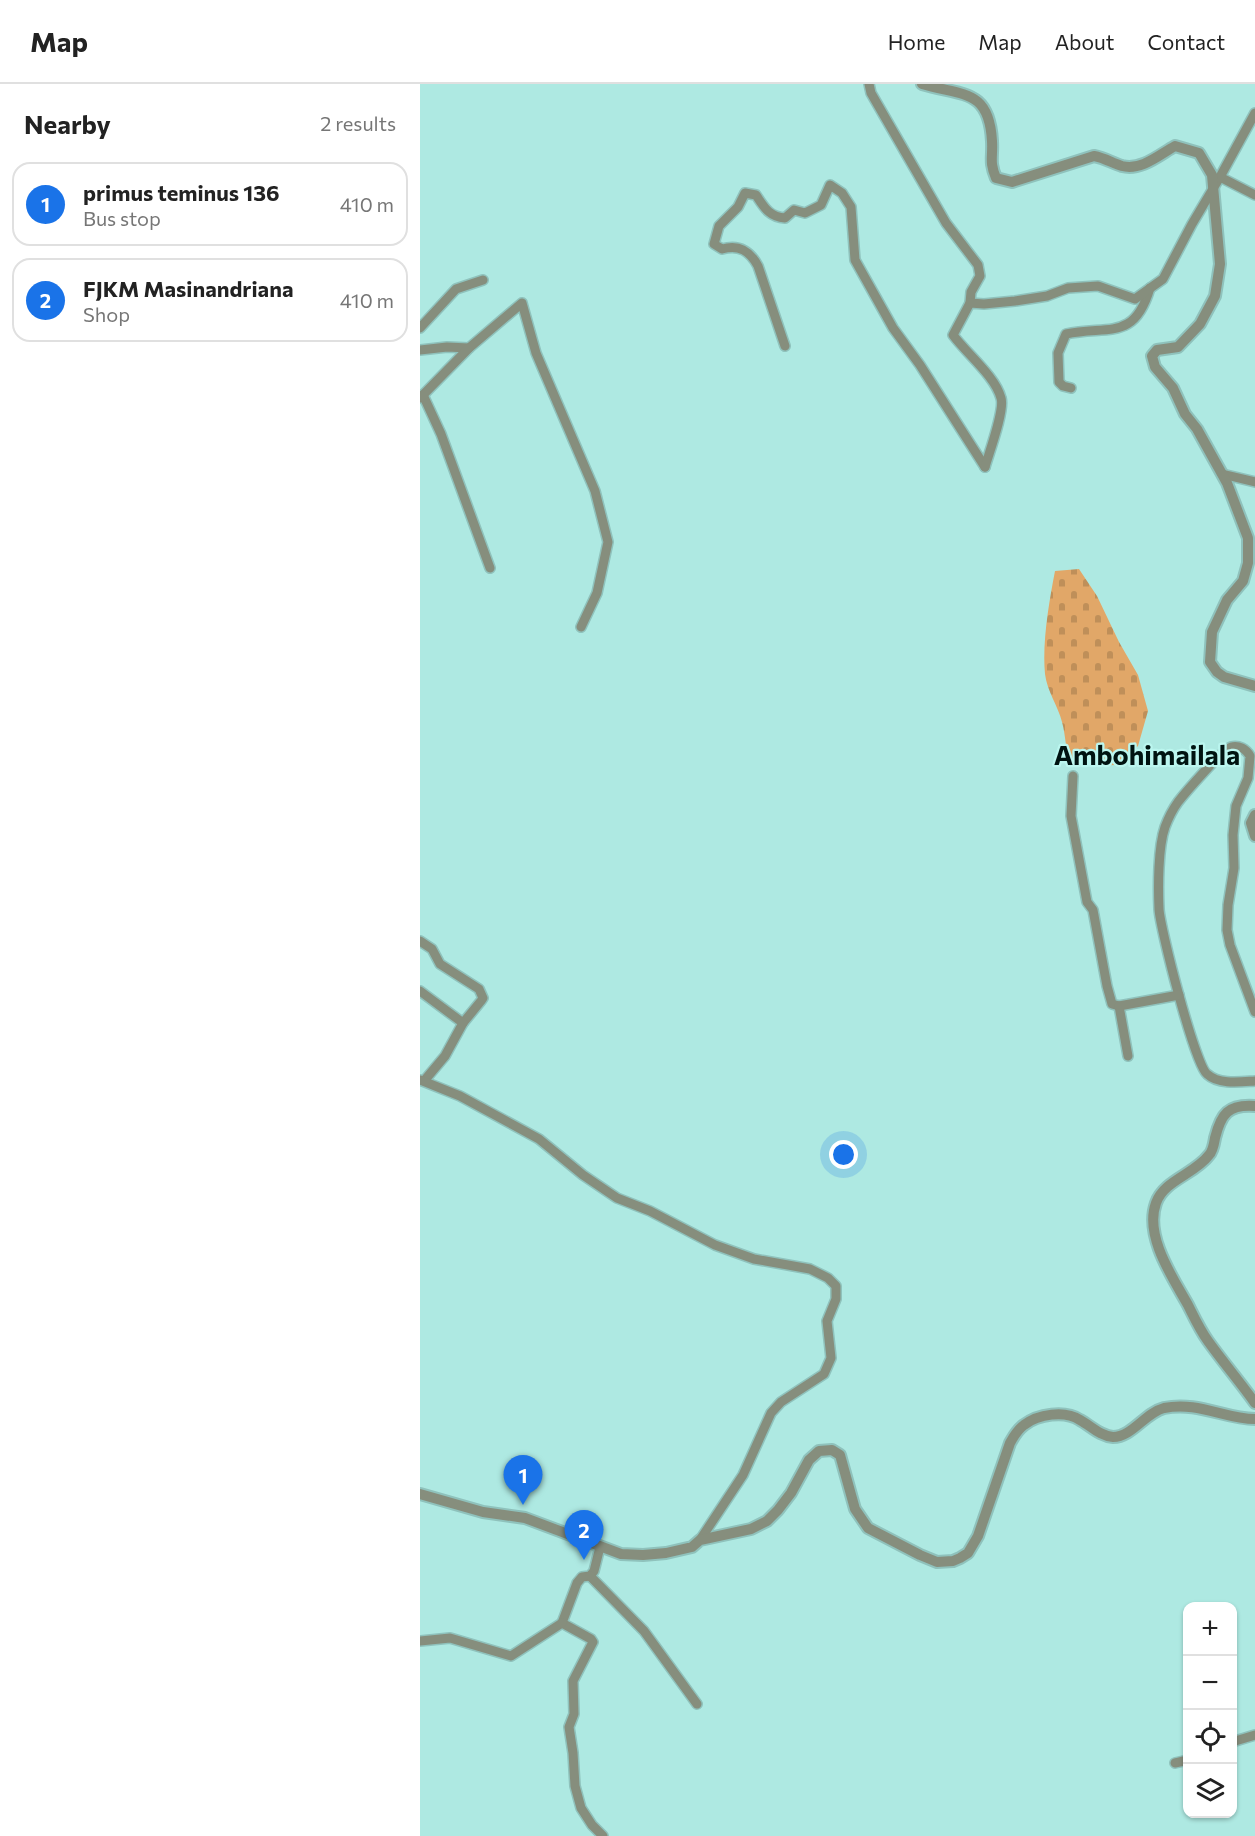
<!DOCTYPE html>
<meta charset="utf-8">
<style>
body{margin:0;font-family:Commissioner,sans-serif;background:#f6f6f6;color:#222}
.controls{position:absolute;right:18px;bottom:18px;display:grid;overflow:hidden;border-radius:12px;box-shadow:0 2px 4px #0004}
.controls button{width:54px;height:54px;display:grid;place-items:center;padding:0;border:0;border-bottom:2px solid #e0e0e0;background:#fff;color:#222;font:30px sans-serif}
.you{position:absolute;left:424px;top:1071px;width:21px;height:21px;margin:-15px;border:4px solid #fff;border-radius:50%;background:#1a73e8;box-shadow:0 0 0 9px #1a73e833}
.badge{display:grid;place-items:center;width:39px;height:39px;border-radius:50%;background:#1a73e8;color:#fff;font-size:20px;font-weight:700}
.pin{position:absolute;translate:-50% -50px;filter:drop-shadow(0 2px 3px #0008)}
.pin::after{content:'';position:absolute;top:32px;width:21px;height:18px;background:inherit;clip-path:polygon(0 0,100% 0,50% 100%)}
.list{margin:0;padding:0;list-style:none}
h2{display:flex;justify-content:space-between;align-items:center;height:78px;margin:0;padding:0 24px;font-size:26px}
h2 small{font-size:20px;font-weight:400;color:#767676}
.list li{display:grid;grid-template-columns:39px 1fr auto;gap:18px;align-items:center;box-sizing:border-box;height:84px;margin:0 12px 12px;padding:0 12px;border:2px solid #e0e0e0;border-radius:18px}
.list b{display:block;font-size:22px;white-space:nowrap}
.list p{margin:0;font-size:20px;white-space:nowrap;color:#767676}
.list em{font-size:20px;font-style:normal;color:#767676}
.icon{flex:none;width:33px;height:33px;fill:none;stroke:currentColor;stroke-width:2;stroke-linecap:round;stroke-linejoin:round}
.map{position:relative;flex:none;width:835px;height:1752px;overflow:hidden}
header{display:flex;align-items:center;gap:36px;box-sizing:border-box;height:84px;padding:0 30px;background:#fff;border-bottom:2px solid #e0e0e0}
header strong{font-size:28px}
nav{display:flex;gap:33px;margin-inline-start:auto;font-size:21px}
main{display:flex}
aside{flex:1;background:#fff}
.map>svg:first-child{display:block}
.cemetery{fill:url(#cemetery-stones)}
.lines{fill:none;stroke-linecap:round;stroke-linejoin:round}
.minor-casing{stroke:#8fc2bc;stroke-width:12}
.tertiary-casing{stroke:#8fc2bc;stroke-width:14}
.minor{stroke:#868e7d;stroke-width:9}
.tertiary{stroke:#868e7d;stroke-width:10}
.labels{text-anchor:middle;stroke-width:4.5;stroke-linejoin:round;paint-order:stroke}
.district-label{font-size:27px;font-weight:bold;fill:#001311;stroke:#bbf6ef}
</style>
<header>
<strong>Map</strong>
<nav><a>Home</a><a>Map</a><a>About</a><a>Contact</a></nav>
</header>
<main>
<aside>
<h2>Nearby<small>2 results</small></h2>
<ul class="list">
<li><span class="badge">1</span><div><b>primus teminus 136</b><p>Bus stop</p></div><em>410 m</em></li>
<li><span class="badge">2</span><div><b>FJKM Masinandriana</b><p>Shop</p></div><em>410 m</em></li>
</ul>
</aside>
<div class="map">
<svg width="835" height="1752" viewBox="0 0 835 1752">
<defs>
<pattern id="cemetery-stones" width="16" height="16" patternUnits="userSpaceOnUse" patternTransform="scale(1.5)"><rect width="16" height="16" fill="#e1a768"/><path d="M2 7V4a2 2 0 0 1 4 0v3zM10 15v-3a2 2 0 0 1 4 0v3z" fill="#bf8f59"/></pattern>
</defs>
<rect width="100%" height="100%" fill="#aee9e2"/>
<path class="cemetery" d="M659,485L677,512L699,558L718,591L728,627L718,662L697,681L662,682L651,679C645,666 646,652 642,638C638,622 627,607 625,590C622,559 629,518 635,487Z"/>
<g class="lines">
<g class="minor-casing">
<g id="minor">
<path d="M449,0L451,9L526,139L558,181L560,192L551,208L550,219"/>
<path d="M800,93L835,111"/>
<path d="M0,244L36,205L63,196"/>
<path d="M365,262L338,182C330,167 319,160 302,165L294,160L299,142L318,123L325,109L336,111C344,123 349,133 365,134L374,126L385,129L401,121L410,101L422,109L431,123L435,176L473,244L500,281L565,383"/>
<path d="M0,266L27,263L49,264"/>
<path d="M651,304L643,302L639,298L638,269L646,250C688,241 714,258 730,204"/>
<path d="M3,311L21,350L70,484"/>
<path d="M0,314L49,264L102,219L116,269L175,407L188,458L177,509L161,543"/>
<path d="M565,383C569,369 585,326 581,314C575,292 547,270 533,251L550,219L564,220L595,217L627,212L648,204L678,202L715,215L743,195L772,140L800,93L835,29"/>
<path d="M802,390L835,398"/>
<path d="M653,692L651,732L667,818L673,826L687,902L692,920L699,922"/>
<path d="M0,857L12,865L20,880L59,905L63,914L61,917L43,939"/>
<path d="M0,907L43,939L25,972L4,997"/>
<path d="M835,928L810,861L807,846L808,821L814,784L813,751L816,722L828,694L830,672C826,665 819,661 811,663C803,665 765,709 758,718C753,725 748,735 745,743C738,763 738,803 739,825C740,844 775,981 787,990C799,1001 820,998 835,997"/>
<path d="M708,972L699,922L759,911"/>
<path d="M0,996L40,1012L119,1055L163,1091L197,1114L230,1127L295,1161L334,1175L390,1185L408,1194L416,1202V1215L407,1237L411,1274L404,1290L361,1318L351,1329L323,1391L280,1456"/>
<path d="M180,1463L174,1487L170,1492L162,1493L157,1499L142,1539L171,1555L173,1558L153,1597L154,1630L149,1643L153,1669L155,1702L161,1724L172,1741L183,1752"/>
<path d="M170,1492L224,1547L277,1620"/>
<path d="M0,1557L30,1554L91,1572L142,1539"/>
<path d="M812,1658L835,1651"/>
<path d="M755,1679L768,1676"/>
</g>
</g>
<g class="tertiary-casing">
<g id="tertiary">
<path d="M502,0C542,12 569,4 572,57C573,74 569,77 576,94L592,98L674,72C685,74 692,79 702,82C721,87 739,71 755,62L779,69L792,91L800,180L795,212L780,240L758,263L737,266L732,272L735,283L753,304L765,330L777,345L807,399L828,454V479L823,497L807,516L792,548L790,578L797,588L804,593L835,602"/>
<path d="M835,731L831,739L835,752"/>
<path d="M835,1022C808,1020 801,1030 795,1054C794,1060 793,1067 789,1071C775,1090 744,1096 736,1119C724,1152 753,1194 768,1221C774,1233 780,1246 788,1257C803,1278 820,1298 835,1319"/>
<path d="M0,1410L63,1428L105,1434L201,1470L223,1471L246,1469L272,1463L280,1456L331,1445L347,1437L358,1426L371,1409L389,1376L399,1367L412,1366L420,1371L435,1425L448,1444L500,1471L517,1478L533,1477L540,1474L548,1469L558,1452L590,1359C594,1352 597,1346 604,1341C618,1330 645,1326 660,1336C671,1342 680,1352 693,1353C712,1353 725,1329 744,1324C778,1317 805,1335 835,1335"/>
</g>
</g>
<use href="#minor" class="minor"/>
<use href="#tertiary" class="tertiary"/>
</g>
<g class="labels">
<g class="district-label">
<text x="727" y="681">Ambohimailala</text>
</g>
</g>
</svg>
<div class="controls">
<button>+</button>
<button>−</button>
<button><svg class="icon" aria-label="locate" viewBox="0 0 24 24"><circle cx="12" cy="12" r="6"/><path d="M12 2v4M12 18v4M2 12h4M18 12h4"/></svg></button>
<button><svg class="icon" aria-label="layers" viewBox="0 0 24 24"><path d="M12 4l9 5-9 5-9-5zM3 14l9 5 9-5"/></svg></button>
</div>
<div class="you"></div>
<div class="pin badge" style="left:103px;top:1421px">1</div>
<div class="pin badge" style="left:164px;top:1476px">2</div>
</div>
</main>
